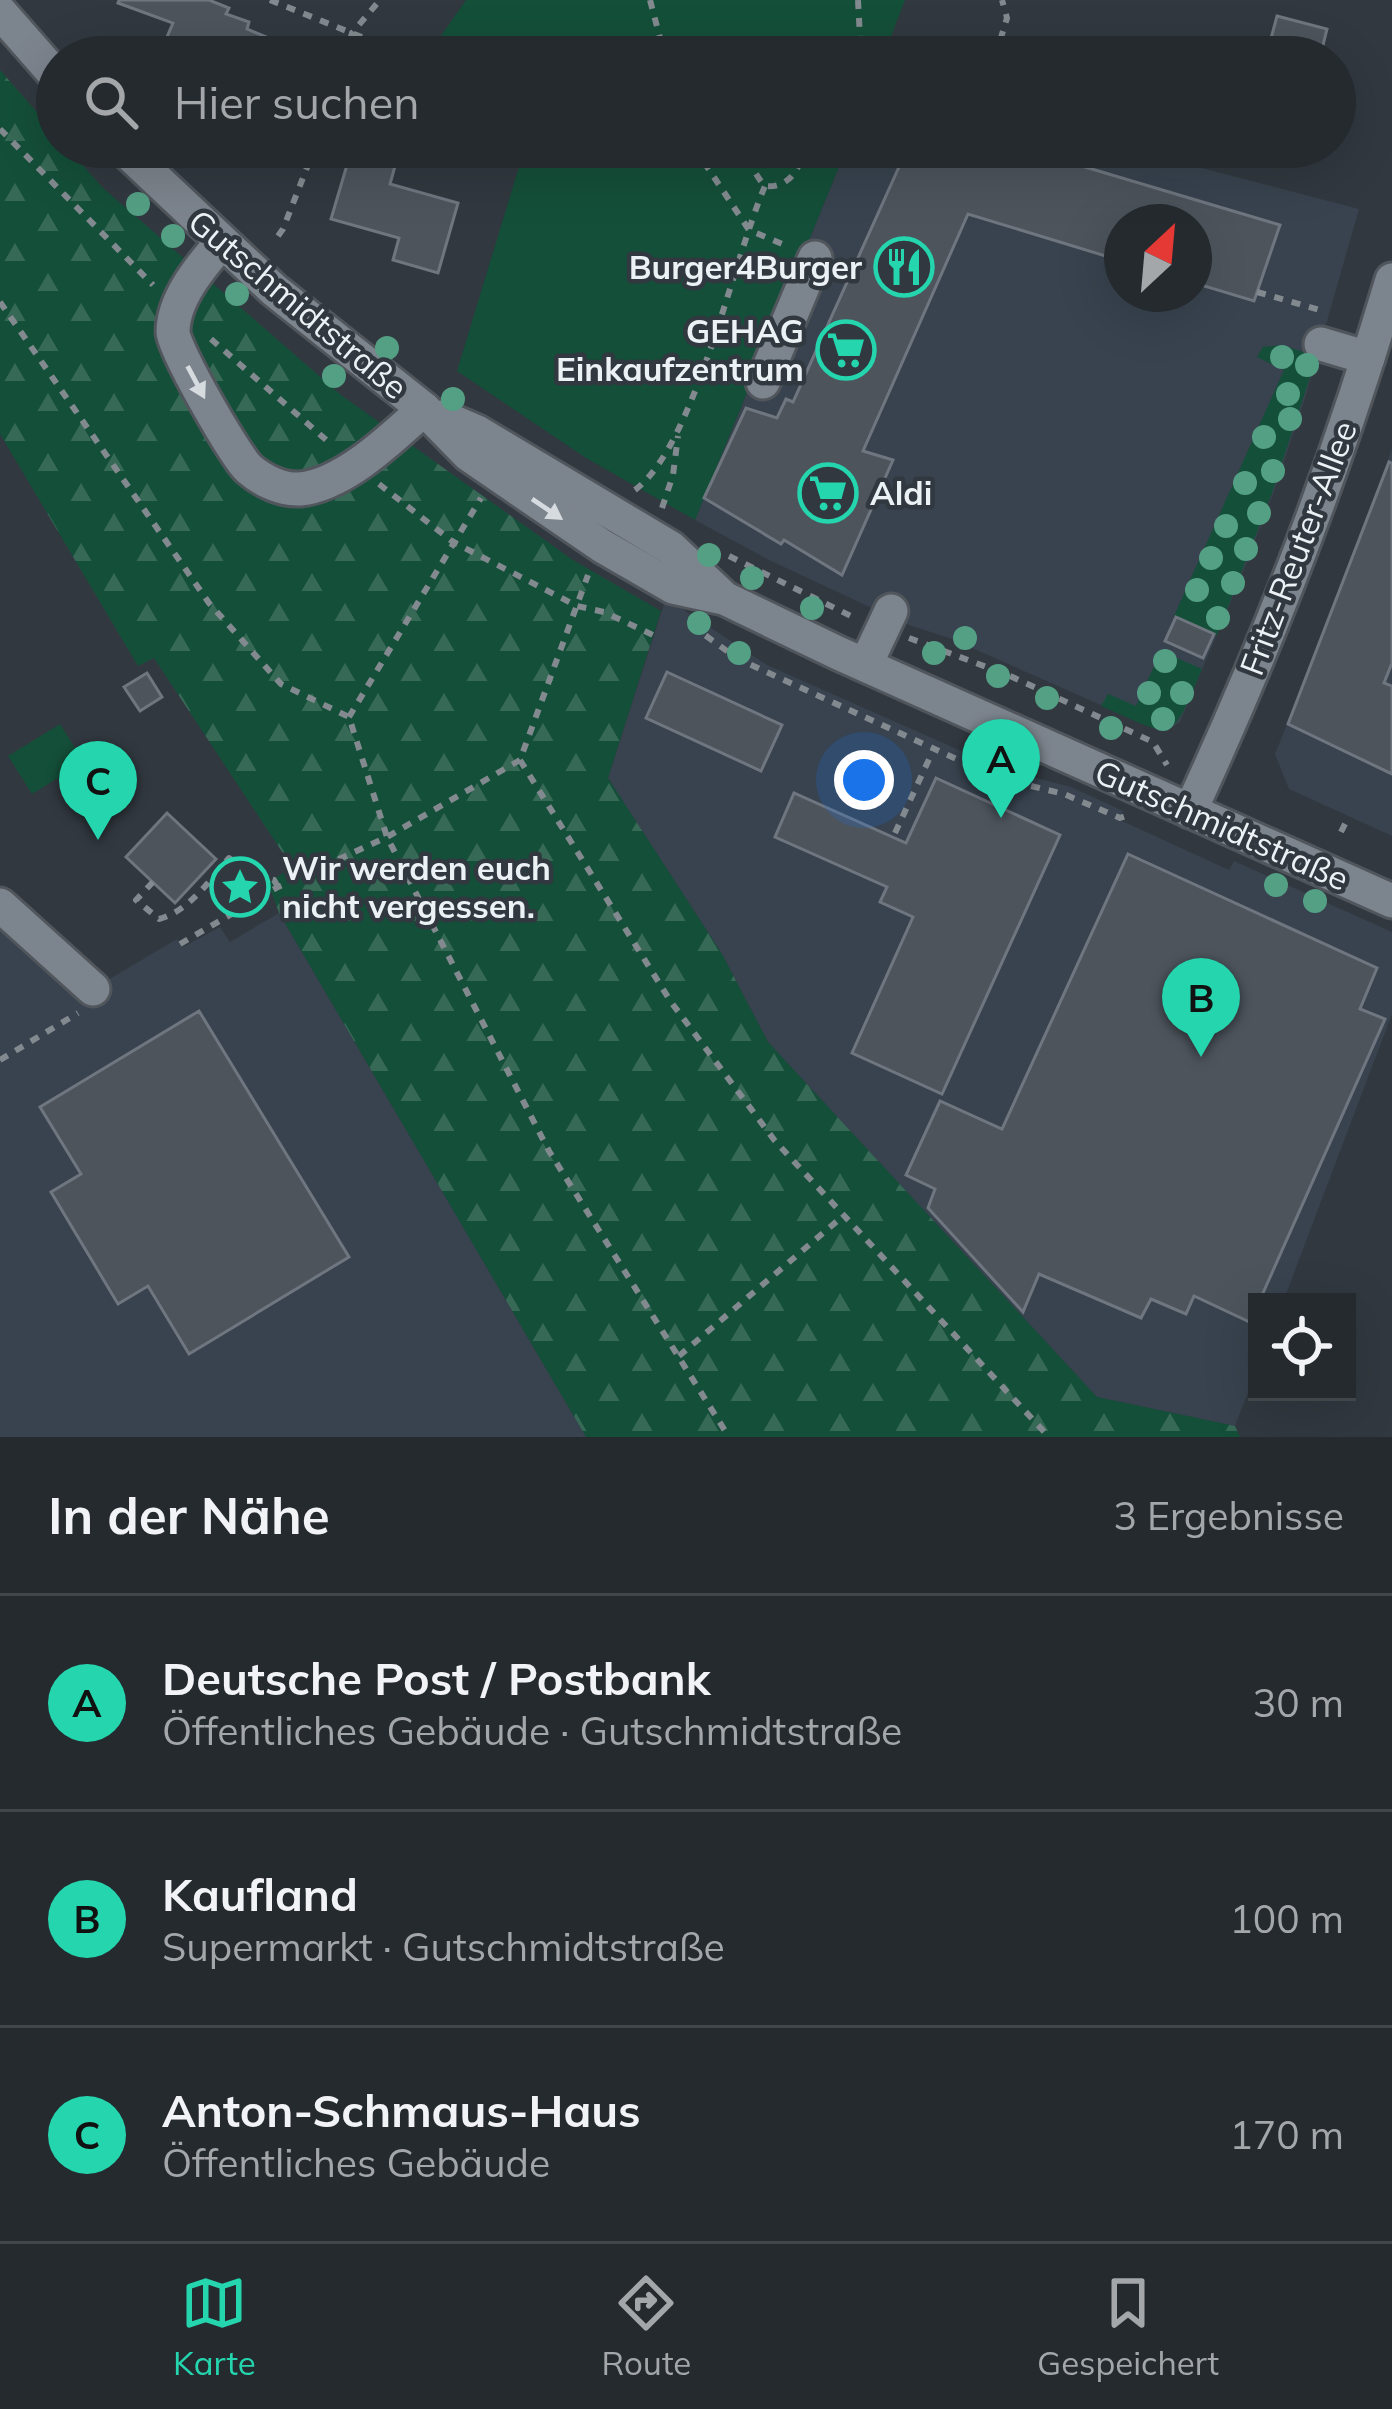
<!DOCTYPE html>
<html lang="de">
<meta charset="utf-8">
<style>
body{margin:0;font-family:Mulish,sans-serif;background:#31363b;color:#f1f3f6}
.controls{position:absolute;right:36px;bottom:36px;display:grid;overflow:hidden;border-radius:0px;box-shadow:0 12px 48px #0002}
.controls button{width:108px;height:108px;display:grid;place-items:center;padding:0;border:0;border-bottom:3px solid #42464b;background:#252a2f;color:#f1f3f6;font:60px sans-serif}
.compass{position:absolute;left:1104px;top:204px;width:108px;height:108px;border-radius:50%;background:#252a2f;box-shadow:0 12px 48px #0002;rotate:26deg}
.you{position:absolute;left:864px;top:780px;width:42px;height:42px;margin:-30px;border:9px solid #fff;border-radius:50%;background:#1a73e8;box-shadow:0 0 0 18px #1a73e833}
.badge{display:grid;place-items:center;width:78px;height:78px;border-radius:50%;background:#24d5ae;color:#111;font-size:39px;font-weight:700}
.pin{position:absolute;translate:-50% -99px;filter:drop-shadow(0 3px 6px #0008)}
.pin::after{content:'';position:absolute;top:63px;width:42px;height:36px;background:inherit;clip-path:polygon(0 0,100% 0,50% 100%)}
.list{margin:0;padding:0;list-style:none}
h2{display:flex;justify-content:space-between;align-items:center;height:156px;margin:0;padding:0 48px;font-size:51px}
h2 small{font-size:39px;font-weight:400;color:#a3a7aa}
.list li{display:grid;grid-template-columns:78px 1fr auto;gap:36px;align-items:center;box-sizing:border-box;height:216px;padding:0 48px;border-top:3px solid #42464b}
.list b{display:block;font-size:45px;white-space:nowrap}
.list p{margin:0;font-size:39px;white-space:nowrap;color:#a3a7aa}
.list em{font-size:39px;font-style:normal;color:#a3a7aa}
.icon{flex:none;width:66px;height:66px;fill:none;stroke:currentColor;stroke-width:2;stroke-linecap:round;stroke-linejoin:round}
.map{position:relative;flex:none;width:1392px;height:1437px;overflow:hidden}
.search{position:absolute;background:#252a2f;box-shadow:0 12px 48px #0002;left:36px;right:36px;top:36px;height:132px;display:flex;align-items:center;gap:30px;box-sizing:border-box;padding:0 42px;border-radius:66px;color:#a3a7aa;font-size:45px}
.sheet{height:804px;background:#252a2f}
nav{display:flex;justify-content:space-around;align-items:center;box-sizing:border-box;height:168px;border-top:3px solid #42464b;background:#252a2f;font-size:33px;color:#a3a7aa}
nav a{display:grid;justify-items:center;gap:6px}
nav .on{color:#24d5ae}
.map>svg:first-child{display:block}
.built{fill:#38434f;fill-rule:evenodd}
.green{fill:#144f39}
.forest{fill:url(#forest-firs)}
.building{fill:#4d545c;stroke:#6f767f;stroke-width:3}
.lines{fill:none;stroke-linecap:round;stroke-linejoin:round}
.minor-casing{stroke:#50565c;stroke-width:39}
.path{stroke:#838a8f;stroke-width:6;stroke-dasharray:9 9;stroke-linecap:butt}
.minor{stroke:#7c848d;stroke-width:33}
.tree{fill:#54a085}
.oneway{fill:#d6dbe0}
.labels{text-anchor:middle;stroke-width:9;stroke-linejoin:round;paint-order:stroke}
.poi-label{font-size:33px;font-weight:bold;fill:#ecf1f5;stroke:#31383f;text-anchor:end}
.street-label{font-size:33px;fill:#ecf1f5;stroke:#31383f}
</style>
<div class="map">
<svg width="1392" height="1437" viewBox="0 0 1392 1437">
<defs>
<pattern id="forest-firs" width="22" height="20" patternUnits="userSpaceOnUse" patternTransform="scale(3)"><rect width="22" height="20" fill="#144f39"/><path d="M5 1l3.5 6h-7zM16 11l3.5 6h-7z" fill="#366956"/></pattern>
</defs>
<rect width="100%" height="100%" fill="#31383f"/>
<g class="built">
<path d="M847,147H1121L1359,209L1305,398L1273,494L1239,582L1180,722L1171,728L1157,730L952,639L906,624L769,560L695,520ZM1122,222H1194V294H1122Z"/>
<path d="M1392,449V836L1289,789L1275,754L1336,604Z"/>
<path d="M666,598L767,665L1002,769L1071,787L1123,811L1120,820L1229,870L1234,861L1392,932V1014L1283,1302H1257V1369L1235,1426L1097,1397L768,1042L722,954L608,778Z"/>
<path d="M279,913L586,1437H0V924L79,997L177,939L183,947L220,927L230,942Z"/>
</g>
<g class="green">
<path d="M466,0H905L883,57H426Z"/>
<path d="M525,147H847L695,520L586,458L457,371Z"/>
<path d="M1281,345L1317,356L1272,493L1217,635L1174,616L1284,370L1257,357L1263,347Z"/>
<path d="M1161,651L1202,669C1170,745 1176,739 1101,706L1108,694L1136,706Z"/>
<path d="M60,724L84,762L32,794L8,756Z"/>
</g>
<path class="forest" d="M0,70L57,135V147H67L102,187L341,395L573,560L661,611L608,778L722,954L768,1042L1097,1397L1235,1426L1240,1437H586L279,913L268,883L292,867L154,658L138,666L0,434Z"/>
<g class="building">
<path d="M119,0H209L229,8L226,14L249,22L247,29L314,57H219L167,37L173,23L118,3Z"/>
<path d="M1277,16L1327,29L1320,57H1266Z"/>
<path d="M908,147H1018L1280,225L1254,301L1194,283V222H1122V261L968,214L863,451L893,460L842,575L784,540L781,544L704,498L746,408L777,418L786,399L793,402Z"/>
<path d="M352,148L397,159L390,184L458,203L438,273L393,260L399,238L331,219Z"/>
<path d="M1389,462L1392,463V663L1384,683L1392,686V774L1288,724Z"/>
<path d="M1176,617L1214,634L1203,658L1165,641Z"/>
<path d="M667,672L782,725L761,771L646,718Z"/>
<path d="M147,673L162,697L140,711L124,687Z"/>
<path d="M936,778L1060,835L942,1094L852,1053L913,917L880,902L887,887L775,837L794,793L906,843Z"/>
<path d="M167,813L216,859L175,903L126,857Z"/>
<path d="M1128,854L1377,968L1360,1009L1385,1019L1259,1302H1257L1254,1324L1194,1296L1186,1314L1151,1299L1141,1318L1039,1274L1023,1312L928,1208L935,1189L906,1175L940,1101L1002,1129Z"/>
<path d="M199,1011L349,1257L189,1354L148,1286L118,1304L51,1192L81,1174L40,1107Z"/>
</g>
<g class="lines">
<g class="minor-casing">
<g id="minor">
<path d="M0,12L57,77"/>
<path d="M122,147L274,290L424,409L469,455L602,546L673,587L724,598L838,653L1392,901"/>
<path d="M221,243C201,266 173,299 173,332C173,348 235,456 249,469C263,481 282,490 300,489C344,485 393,437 424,409"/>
<path d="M1321,344L1368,358"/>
<path d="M763,382L815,258"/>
<path d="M442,417L477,432L671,548L721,595"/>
<path d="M866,664L891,611"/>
<path d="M1190,811C1270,639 1338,462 1392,280"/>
<path d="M0,905L93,989"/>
</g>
</g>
<g class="path">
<path d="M270,0L364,38"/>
<path d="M650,0L665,57"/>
<path d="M858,0L860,38L868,57"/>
<path d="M345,57L352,33L380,0"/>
<path d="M995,57L1007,18L1002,0"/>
<path d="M0,129L153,285"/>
<path d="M694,147L749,230L787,246"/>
<path d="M733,147C747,152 754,175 765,186C788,189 802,168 803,147"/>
<path d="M278,236L283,229L315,147"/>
<path d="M1257,292L1323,311"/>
<path d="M0,302L209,603L281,684L349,717L387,837L549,1151L729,1437"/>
<path d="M211,339L332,445"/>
<path d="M379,484L453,542L577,606L604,612L655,636"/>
<path d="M635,490C695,445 733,260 765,186"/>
<path d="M662,508L673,475L678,436"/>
<path d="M729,556L857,619"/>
<path d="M691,625L738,659L998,778L1064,794L1120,818L1126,816"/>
<path d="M909,638L1008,675L1153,742L1167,765"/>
<path d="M349,717L481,498"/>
<path d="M520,760L671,1002L775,1141L1049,1437"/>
<path d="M1341,832L1347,820"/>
<path d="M895,833L931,755"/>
<path d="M153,882L136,900L159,919C189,911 209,881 229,858L256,875L274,880L278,887"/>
<path d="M180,944L278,887L387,837L520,760L588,575"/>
<path d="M0,1060L78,1013"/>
<path d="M679,1356L843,1216"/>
</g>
<use href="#minor" class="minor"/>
</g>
<g class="tree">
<circle cx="138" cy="204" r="12"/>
<circle cx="173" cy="236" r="12"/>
<circle cx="237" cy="294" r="12"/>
<circle cx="387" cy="348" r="12"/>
<circle cx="1282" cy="357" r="12"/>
<circle cx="1307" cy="365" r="12"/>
<circle cx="334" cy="376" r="12"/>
<circle cx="1288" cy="394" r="12"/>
<circle cx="453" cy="399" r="12"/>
<circle cx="1290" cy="419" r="12"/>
<circle cx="1264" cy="437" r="12"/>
<circle cx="1273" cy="471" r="12"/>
<circle cx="1245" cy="483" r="12"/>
<circle cx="1259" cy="513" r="12"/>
<circle cx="1226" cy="526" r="12"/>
<circle cx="1246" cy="549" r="12"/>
<circle cx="709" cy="555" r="12"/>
<circle cx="1211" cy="558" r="12"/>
<circle cx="752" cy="578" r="12"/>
<circle cx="1233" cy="583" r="12"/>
<circle cx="1197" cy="590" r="12"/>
<circle cx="812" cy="608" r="12"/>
<circle cx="1218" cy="618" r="12"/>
<circle cx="699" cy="623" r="12"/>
<circle cx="965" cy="638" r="12"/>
<circle cx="739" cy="653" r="12"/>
<circle cx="934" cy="653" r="12"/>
<circle cx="1165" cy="661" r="12"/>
<circle cx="998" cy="676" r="12"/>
<circle cx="1149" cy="693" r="12"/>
<circle cx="1182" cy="693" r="12"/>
<circle cx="1047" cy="698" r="12"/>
<circle cx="1163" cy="719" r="12"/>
<circle cx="1111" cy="728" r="12"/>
<circle cx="1276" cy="885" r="12"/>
<circle cx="1315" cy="901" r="12"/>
</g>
<defs><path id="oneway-solid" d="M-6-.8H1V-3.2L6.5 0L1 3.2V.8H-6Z" transform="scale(3)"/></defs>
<g class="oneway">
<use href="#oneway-solid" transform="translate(196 382) rotate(62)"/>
<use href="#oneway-solid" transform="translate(547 509) rotate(34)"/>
</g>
<defs>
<g id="restaurant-ring" transform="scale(3)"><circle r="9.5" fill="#31383f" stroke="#24d5ae" stroke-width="1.5"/><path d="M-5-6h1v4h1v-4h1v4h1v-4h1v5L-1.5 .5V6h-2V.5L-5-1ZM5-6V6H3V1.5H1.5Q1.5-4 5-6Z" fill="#24d5ae"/></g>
<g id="supermarket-ring" transform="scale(3)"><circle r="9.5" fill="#31383f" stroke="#24d5ae" stroke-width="1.5"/><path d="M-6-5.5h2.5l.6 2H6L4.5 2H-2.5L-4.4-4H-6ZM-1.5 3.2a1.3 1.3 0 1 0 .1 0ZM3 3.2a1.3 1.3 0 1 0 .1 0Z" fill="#24d5ae"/></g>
<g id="sight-ring" transform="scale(3)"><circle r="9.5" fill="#31383f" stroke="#24d5ae" stroke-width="1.5"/><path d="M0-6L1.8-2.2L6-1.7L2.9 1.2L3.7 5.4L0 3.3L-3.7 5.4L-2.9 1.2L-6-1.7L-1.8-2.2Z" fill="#24d5ae"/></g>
</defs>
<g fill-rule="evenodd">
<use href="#restaurant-ring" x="904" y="267"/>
<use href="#supermarket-ring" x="846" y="350"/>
<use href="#supermarket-ring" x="828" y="493"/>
<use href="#sight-ring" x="240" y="887"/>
</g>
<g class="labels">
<g class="poi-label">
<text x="862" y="279">Burger4Burger</text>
<text x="804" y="343">GEHAG<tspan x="804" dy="38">Einkaufzentrum</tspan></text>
<text x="870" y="505" text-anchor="start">Aldi</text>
<text x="282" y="880" text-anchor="start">Wir werden euch<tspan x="282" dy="38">nicht vergessen.</tspan></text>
</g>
<g class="street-label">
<text transform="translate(298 304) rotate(40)" y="12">Gutschmidtstraße</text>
<text transform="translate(1298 548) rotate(-69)" y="12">Fritz-Reuter-Allee</text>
<text transform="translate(1222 825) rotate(24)" y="12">Gutschmidtstraße</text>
</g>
</g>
</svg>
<div class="controls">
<button><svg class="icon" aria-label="locate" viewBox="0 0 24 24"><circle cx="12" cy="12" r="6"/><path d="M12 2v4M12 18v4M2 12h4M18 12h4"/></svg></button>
</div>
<svg class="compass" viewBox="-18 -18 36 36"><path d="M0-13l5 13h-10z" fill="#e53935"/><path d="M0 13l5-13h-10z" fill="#a3a7aa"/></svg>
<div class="you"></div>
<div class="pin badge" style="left:1001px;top:818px">A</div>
<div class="pin badge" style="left:1201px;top:1057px">B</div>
<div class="pin badge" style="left:98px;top:840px">C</div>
<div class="search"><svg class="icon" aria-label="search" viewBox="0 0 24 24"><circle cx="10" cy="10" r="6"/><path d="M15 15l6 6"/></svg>Hier suchen</div>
</div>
<section class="sheet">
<h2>In der Nähe<small>3 Ergebnisse</small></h2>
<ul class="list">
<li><span class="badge">A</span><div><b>Deutsche Post / Postbank</b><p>Öffentliches Gebäude · Gutschmidtstraße</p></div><em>30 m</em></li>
<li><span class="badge">B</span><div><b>Kaufland</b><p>Supermarkt · Gutschmidtstraße</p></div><em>100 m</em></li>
<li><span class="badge">C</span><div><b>Anton-Schmaus-Haus</b><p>Öffentliches Gebäude</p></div><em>170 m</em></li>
</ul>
</section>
<nav>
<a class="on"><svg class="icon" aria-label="map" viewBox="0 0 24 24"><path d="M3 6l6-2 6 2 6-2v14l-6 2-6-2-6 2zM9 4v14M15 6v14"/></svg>Karte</a>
<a><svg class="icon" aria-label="directions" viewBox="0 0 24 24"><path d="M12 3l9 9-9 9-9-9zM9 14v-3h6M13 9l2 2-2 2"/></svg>Route</a>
<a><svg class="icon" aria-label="saved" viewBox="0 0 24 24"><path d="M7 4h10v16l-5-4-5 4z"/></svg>Gespeichert</a>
</nav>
